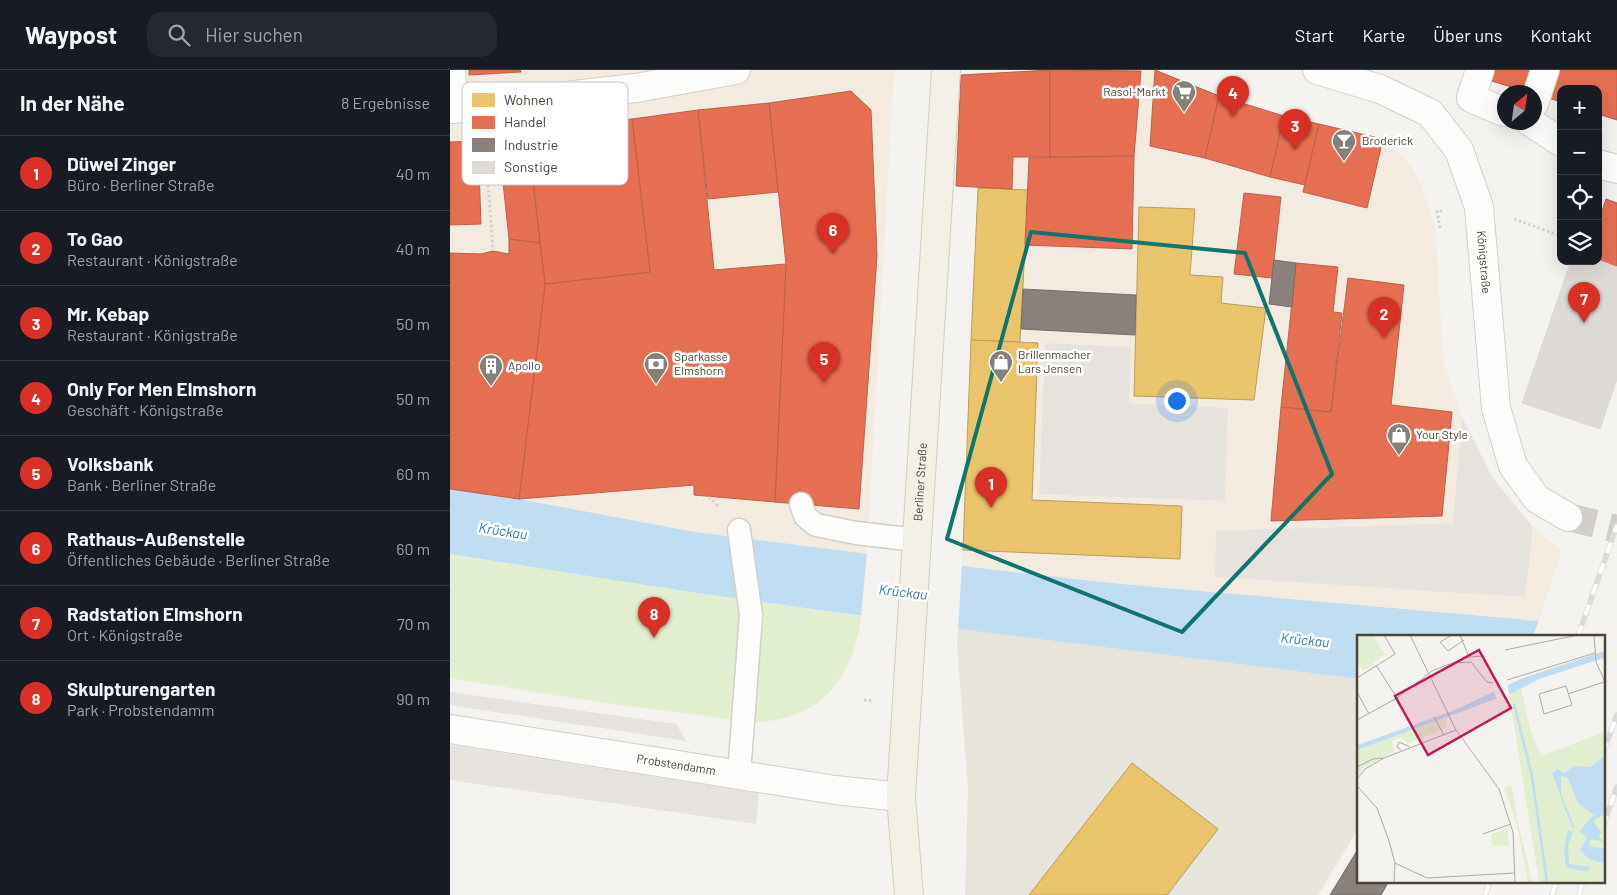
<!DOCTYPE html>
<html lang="de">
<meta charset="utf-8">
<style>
body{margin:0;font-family:Barlow,sans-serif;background:#242831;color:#f1f3f6}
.controls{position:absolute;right:15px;top:15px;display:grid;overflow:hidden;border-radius:10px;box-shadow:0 5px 20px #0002}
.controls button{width:45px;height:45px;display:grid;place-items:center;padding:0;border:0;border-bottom:1px solid #363941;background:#171b24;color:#f1f3f6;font:25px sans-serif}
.compass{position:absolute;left:1047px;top:15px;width:45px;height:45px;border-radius:50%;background:#171b24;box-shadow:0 5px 20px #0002;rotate:29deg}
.you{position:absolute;left:726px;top:330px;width:18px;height:18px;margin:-12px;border:4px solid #fff;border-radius:50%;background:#1a73e8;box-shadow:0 0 0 8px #1a73e833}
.badge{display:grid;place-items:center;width:32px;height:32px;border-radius:50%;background:#d93025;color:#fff;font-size:16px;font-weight:700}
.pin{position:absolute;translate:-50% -41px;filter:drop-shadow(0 1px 2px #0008)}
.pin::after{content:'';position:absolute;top:26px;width:18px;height:15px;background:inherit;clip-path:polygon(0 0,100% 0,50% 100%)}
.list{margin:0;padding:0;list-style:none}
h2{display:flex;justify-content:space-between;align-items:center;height:65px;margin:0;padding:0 20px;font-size:21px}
h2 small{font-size:16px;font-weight:400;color:#9ea1a6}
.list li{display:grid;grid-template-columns:32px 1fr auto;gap:15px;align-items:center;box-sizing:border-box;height:75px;padding:0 20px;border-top:1px solid #363941}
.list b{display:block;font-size:19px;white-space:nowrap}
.list p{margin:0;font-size:16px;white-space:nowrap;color:#9ea1a6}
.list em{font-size:16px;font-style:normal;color:#9ea1a6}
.icon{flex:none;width:28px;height:28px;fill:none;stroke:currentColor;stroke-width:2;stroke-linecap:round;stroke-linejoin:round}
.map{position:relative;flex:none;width:1167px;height:825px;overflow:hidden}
header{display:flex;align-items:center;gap:30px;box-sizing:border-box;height:70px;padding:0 25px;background:#171b24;border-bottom:1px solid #363941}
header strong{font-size:24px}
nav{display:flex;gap:28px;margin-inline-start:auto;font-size:18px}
.search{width:350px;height:45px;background:#242831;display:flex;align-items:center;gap:12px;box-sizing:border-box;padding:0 18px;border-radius:15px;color:#9ea1a6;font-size:19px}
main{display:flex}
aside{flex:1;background:#171b24}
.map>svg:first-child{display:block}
.residential{fill:#e7e4dc}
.commercial{fill:#f3ebdf}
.green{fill:#e1eecf}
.parking{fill:#e6e3df}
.water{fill:#c0ddf1}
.pier{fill:#f4f2ee}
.homes{fill:#e9c46a;stroke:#ba9e5b}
.shops{fill:#e76f51;stroke:#b8624a}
.industry{fill:#8a817c;stroke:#776f68}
.building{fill:#dedbd6;stroke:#dcd9d4}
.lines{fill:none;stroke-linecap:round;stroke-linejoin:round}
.minor-tunnel{stroke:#d2cfca;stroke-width:28;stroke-dasharray:28 14;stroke-linecap:butt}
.service-casing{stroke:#d2d0cb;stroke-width:25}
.pedestrian-casing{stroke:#d2d0cb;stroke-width:30}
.minor-casing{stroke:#d2d0cb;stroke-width:30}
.primary-casing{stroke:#d6cebb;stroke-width:30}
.path{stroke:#d3d2cc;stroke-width:3;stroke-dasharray:2.5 2.5;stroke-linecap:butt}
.service{stroke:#fdfdfc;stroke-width:22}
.pedestrian{stroke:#fdfdfc;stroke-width:28}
.minor{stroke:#fdfdfc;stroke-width:28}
.primary{stroke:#f2efe6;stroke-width:28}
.rail-casing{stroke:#dbdbda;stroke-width:5.5}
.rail{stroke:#fff;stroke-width:4;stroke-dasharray:11;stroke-linecap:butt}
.marked{fill:none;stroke:#0f766e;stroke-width:4;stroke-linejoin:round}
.labels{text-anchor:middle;stroke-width:5;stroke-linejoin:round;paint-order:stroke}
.poi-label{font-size:12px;fill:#4b4439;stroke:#fff;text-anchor:start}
.street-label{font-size:12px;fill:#4b4439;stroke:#fff}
.water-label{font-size:14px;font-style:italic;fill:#2e7ab2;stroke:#fff}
.inset-river{fill:none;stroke:#c0ddf1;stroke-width:2.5}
.inset-road{fill:none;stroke:#b0aca6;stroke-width:1}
.view{fill:#c2185b;fill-opacity:0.15;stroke:#c2185b;stroke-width:2.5}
.inset-edge{fill:none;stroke:#4b4439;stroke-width:2.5}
.key{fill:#fff;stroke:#c9c7c4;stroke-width:1}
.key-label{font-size:14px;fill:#4b4439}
</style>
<header>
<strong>Waypost</strong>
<div class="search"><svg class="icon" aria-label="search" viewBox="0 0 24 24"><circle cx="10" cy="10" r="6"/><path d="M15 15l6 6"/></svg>Hier suchen</div>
<nav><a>Start</a><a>Karte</a><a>Über uns</a><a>Kontakt</a></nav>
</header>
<main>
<aside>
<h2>In der Nähe<small>8 Ergebnisse</small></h2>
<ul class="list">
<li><span class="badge">1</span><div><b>Düwel Zinger</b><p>Büro · Berliner Straße</p></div><em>40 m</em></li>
<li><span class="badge">2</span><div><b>To Gao</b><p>Restaurant · Königstraße</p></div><em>40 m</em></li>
<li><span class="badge">3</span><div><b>Mr. Kebap</b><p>Restaurant · Königstraße</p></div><em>50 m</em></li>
<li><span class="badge">4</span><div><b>Only For Men Elmshorn</b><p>Geschäft · Königstraße</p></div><em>50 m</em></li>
<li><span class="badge">5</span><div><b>Volksbank</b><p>Bank · Berliner Straße</p></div><em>60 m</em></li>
<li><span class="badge">6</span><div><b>Rathaus-Außenstelle</b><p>Öffentliches Gebäude · Berliner Straße</p></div><em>60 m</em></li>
<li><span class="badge">7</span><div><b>Radstation Elmshorn</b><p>Ort · Königstraße</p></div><em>70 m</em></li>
<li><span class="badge">8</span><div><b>Skulpturengarten</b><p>Park · Probstendamm</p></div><em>90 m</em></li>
</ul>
</aside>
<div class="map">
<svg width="1167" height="825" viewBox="0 0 1167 825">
<rect width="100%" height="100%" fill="#f4f2ee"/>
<path class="residential" d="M508,559L908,609V759L868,825H515L518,718L507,575Z"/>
<g class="commercial">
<path d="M0,0H444L417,484L245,462L69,429L0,419Z"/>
<path d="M600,0H705L769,26L834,46L933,69L956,89L971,114L985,157L994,294L1012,347L1042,407L1083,457L1112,481L1089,551L660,513L512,496L528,118L506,116L511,5Z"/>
</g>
<path class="green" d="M0,484L240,522L411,546C409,577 393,615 366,634C352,644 329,650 312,652C294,654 260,646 240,644C160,635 80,621 0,608Z"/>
<g class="parking">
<path d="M595,273L681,277L679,333L778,338L775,431L589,424Z"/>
<path d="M1012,347L1042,407L1083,457L1075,527L765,507L766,461L1003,453Z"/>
<path d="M0,622L226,654L236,671L0,635Z"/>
<path d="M0,675L309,723L306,754L0,710Z"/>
</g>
<path class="water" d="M0,419L69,429L245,462L512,496L660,513L1089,551L1167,554L1153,566H908V609L508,559L240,522L0,484Z"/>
<g class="pier">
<path d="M417,481L512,493L508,561L411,548Z"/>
<path d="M1090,548L1167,552V646L1153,644V566H1083Z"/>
</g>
<g class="homes">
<path d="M528,118L578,120L570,272L521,270Z"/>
<path d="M689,137L745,139L740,205L773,207L771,233L816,238L804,330L684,326Z"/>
<path d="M521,270L588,273L582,430L732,436L730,489L513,480Z"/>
<path d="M682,693L768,759L717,825H579Z"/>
</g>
<g class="shops">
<path d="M19,0H70L71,2L19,5Z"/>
<path d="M600,0V87H563L562,119L506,116L511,5Z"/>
<path d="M600,0L691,1L684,86L600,87Z"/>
<path d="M705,0L769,26L755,88L700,76Z"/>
<path d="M1041,0H1085L1078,22L1038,10Z"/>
<path d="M1104,0H1167V50L1148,44V19H1111V32L1095,27Z"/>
<path d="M401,21L421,40L427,186L409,439L325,432L336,194L319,33Z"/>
<path d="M769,26L834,46L820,107L755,88Z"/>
<path d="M319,33L328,122L258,129L248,40Z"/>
<path d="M248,40L264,200L336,194L325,432L244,425V415L69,429L95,214L200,202L182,49Z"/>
<path d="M834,46L869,54L855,115L820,107Z"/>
<path d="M182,49L200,202L95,214L77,61Z"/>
<path d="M869,54L933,69L917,138L853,122Z"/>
<path d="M77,61L90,173L59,169L48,65Z"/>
<path d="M28,71L31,154L0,155V72Z"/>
<path d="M684,86L682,179L575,175L579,88Z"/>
<path d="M794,123L831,127L822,208L784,204Z"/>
<path d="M1156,129L1167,133V197L1148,190V153Z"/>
<path d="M59,169L90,173L95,214L69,429L0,419V183L31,184L43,181L59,184Z"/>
<path d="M846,193L888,197L883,242L892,243L881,342L831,337Z"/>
<path d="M898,208L954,215L941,335L1002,342L992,446L821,451L831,337L881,342Z"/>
</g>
<g class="industry">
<path d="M824,190L846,193L842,237L819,234Z"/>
<path d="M573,219L686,225L685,265L571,259Z"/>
<path d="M908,779V811H939L931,825H880Z"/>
</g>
<path class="building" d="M1148,190L1167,197V309L1150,359L1072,333L1121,191Z"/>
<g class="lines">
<path class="minor-tunnel" d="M1118,447L1167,459"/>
<g class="service-casing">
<g id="service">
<path d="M351,434L355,446L366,455L406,463L466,470"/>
<path d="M289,704L301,545L289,460"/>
</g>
</g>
<g class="pedestrian-casing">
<g id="pedestrian">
<path d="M1,0L3,39"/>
<path d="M1030,0L1021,28L1054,42"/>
<path d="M1084,34L1095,0"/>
<path d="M0,39L186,18L286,0"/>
<path d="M1080,52L1111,72"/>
<path d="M1148,94L1167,99"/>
</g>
</g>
<g class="minor-casing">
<g id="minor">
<path id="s1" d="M867,0L930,19L980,43L1009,80L1029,137L1046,338L1063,396L1087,429L1118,447"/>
<path id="s2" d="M0,659L385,720L451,727"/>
</g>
</g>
<g class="primary-casing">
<g id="primary">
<path id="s3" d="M459,825L451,727L496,0"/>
</g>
</g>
<g class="path">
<path d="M35,70L43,181"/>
<path d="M1064,149L1111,166"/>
<path d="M990,158L987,141H993"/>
<path d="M259,427L269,437"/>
<path d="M414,630L423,631"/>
</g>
<use href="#service" class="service"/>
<use href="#pedestrian" class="pedestrian"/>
<use href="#minor" class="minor"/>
<use href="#primary" class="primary"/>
<g class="rail-casing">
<g id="rail">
<path d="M1128,566L1167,455"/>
<path d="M1153,683L1167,645"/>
<path d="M1153,756L1167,717"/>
<path d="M1035,825L1040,811"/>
<path d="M1102,825L1107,811"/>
<path d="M1129,825L1133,811"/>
</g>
</g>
<use href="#rail" class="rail"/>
</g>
<path class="marked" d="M581,162L795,183L882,404L732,562L497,469Z"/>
<defs>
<g id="supermarket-pin" transform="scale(1.25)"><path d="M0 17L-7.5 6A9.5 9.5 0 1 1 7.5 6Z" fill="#868178" stroke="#fff"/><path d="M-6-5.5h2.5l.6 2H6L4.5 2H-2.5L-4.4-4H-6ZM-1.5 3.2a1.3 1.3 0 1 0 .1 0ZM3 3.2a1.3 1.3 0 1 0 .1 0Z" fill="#fff"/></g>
<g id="bar-pin" transform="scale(1.25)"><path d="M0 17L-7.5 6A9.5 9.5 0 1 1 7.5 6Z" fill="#868178" stroke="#fff"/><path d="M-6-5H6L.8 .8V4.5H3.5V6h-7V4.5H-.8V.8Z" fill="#fff"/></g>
<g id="shop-pin" transform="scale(1.25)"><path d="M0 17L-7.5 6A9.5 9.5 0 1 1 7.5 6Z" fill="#868178" stroke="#fff"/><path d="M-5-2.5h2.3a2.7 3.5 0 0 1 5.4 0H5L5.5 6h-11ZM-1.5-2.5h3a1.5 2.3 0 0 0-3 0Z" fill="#fff"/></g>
<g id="bank-pin" transform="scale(1.25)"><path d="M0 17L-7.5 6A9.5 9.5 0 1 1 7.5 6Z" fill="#868178" stroke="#fff"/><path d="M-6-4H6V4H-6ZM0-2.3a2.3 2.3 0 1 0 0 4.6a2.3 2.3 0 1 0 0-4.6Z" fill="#fff"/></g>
<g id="building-pin" transform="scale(1.25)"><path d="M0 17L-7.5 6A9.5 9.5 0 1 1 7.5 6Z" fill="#868178" stroke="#fff"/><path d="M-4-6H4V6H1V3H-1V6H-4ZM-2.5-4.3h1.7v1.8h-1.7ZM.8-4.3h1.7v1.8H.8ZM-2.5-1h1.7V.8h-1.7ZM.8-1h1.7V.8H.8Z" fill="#fff"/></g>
</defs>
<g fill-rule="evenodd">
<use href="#supermarket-pin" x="734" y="22"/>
<use href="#bar-pin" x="894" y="71"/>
<use href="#shop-pin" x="551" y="292"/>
<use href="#bank-pin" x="206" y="294"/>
<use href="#building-pin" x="41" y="296"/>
<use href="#shop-pin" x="949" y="365"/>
</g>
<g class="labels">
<g class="poi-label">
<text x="716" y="26" text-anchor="end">Rasol-Markt</text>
<text x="912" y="75">Broderick</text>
<text x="568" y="289">Brillenmacher<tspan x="568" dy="14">Lars Jensen</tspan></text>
<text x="224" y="291">Sparkasse<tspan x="224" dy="14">Elmshorn</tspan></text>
<text x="58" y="300">Apollo</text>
<text x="966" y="369">Your Style</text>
</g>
<g class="street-label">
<text dy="4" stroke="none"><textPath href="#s1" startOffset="284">Königstraße</textPath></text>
<text dy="4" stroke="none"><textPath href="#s3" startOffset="414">Berliner Straße</textPath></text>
<text dy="4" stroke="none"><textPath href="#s2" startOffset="229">Probstendamm</textPath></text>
</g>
<g class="water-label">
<text transform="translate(53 461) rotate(9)" y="5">Krückau</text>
<text transform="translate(453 522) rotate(7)" y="5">Krückau</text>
<text transform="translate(855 570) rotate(6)" y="5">Krückau</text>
</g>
</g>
<g transform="translate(907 565)">
<rect width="248" height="248" fill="#f4f2ee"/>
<path d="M16,0L28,19L7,36L0,28V1ZM164,54L173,94L184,121L247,97V247H182L152,59ZM89,83L90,92L79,98L51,108L44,102L34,106L38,116L8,132L0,140V115ZM155,151L161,188L175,247H171L160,190L147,152ZM150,193L152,210L135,211L134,200Z" fill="#e1eecf"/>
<path d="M247,16V23L182,44L158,57L0,115L1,110L95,76L166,43ZM247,121V179L236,186L245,198L241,201L247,207L235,204L232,208L233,212L247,213V228L232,224L223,215L230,203L223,197L225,193L237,180L221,168L211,143L204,141V159L218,194L215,192L195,138L200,134L208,138L216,131L233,132ZM211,195L216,197L211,210L212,229L233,232L231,237L209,232L207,216Z" fill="#c0ddf1"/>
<path d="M150,48L152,60L139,64L137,54Z" fill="#f4f2ee"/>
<path class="inset-river" d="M157,69L175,141L190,247"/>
<path class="inset-road" d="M53,0L99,95L142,154L156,197L158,247M95,0L83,7L91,16L107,5M103,0L112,22L128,21M237,0L239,27L248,47M148,15L221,0M19,30L40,63M0,43L38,19L27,0M150,45L238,18M209,51L215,70L187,79L182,59ZM0,57L12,79M211,59L247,47M77,82L87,100M0,85L40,63L75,36L95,28L114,27L130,47L136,48M44,115L40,112L42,107L53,112M0,132L16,124L26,123M0,144L8,134L27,123L99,95M0,151L20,173L32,206L38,228L37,247M126,199L154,189M38,228L70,243L158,238"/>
<path class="view" d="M122,15L154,73L71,120L38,61Z"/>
<rect width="248" height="248" class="inset-edge"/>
</g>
<rect x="12" y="12" width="166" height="103" rx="8" class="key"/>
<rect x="22" y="23" width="23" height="14" fill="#e9c46a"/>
<rect x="22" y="46" width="23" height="13" fill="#e76f51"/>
<rect x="22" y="68" width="23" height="14" fill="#8a817c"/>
<rect x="22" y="91" width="23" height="13" fill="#dedbd6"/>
<g class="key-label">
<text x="54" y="35">Wohnen</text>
<text x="54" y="57">Handel</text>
<text x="54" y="80">Industrie</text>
<text x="54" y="102">Sonstige</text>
</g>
</svg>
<div class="controls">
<button>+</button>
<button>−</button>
<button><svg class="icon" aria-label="locate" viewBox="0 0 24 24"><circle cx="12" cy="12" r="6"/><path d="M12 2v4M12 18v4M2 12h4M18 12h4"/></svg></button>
<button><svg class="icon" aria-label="layers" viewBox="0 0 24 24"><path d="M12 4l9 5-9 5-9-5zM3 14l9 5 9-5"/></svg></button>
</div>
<svg class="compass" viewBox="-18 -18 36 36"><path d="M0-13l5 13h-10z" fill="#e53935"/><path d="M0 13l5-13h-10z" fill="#9ea1a6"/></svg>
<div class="you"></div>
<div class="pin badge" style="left:541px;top:438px">1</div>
<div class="pin badge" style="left:934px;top:268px">2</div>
<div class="pin badge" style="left:845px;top:80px">3</div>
<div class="pin badge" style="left:783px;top:47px">4</div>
<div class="pin badge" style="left:374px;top:313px">5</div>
<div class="pin badge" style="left:383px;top:184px">6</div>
<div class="pin badge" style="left:1134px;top:253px">7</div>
<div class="pin badge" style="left:204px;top:568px">8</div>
</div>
</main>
